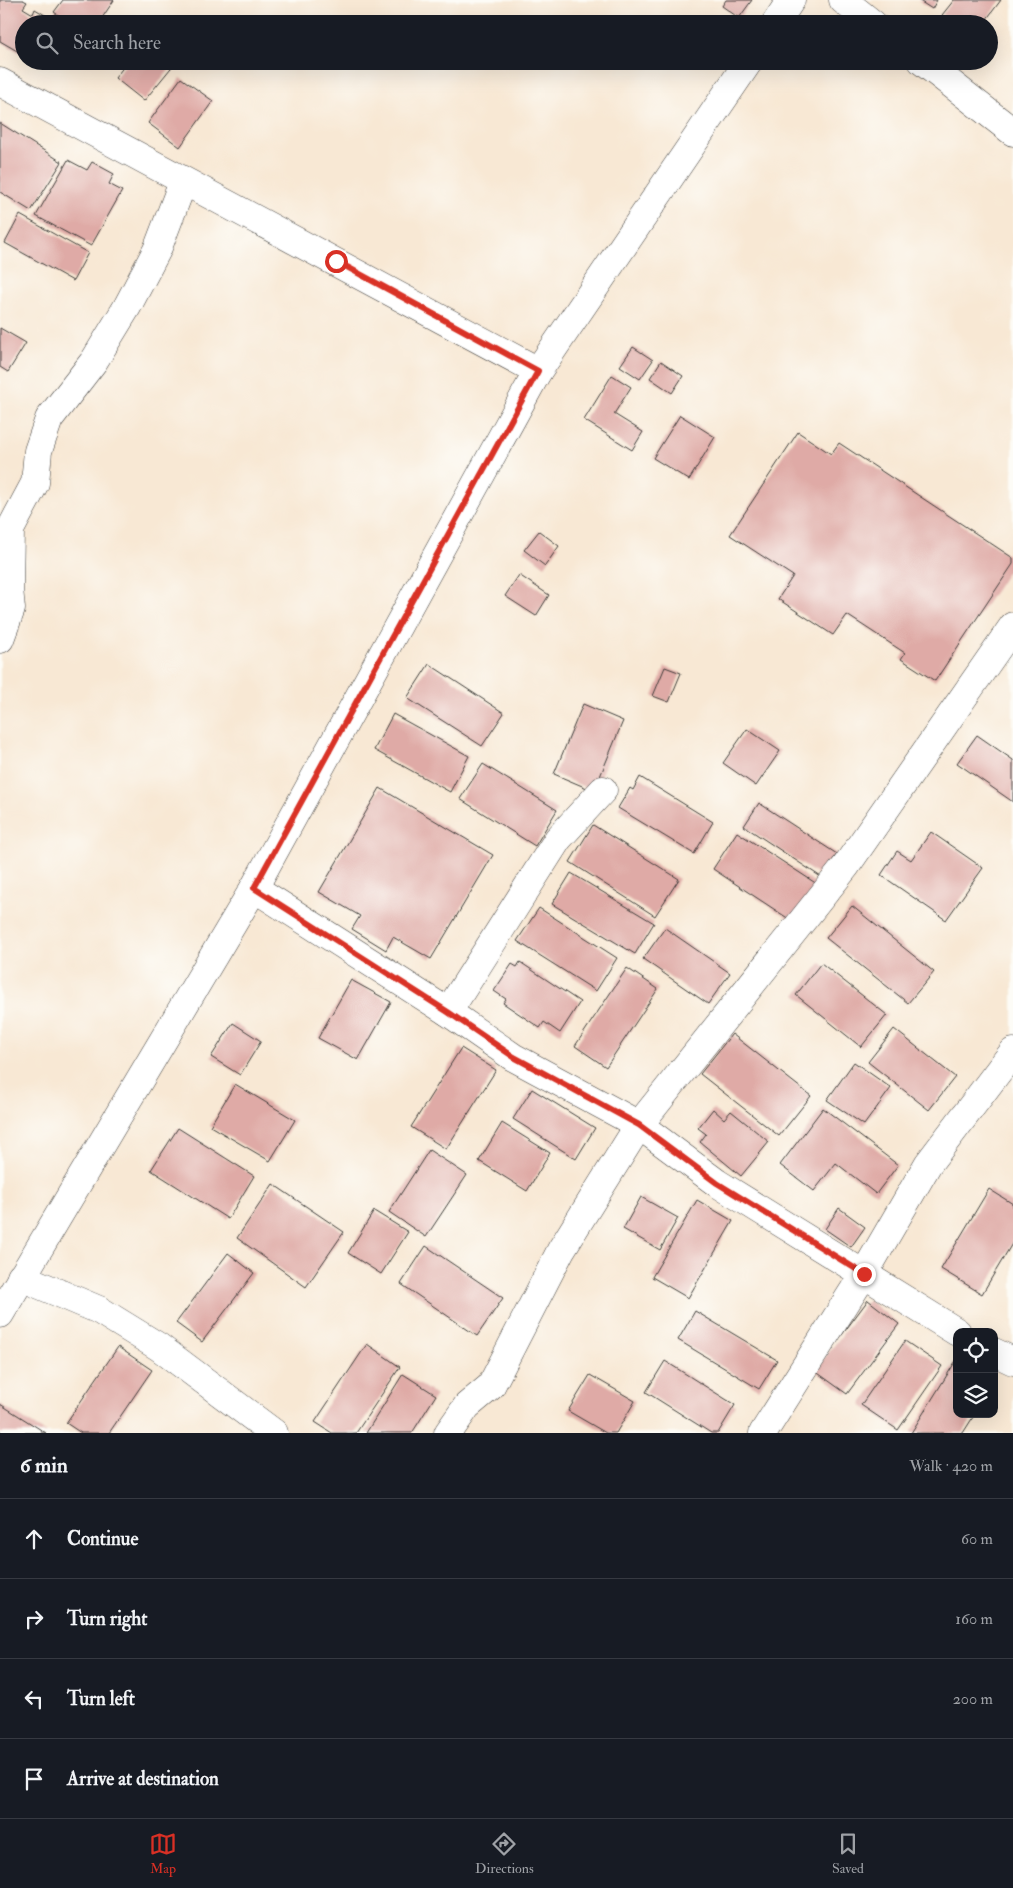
<!DOCTYPE html>
<meta charset="utf-8">
<style>
body{margin:0;font-family:"IM FELL Double Pica",serif;background:#20242c;color:#f1f3f6}
.controls{position:absolute;right:15px;bottom:15px;display:grid;overflow:hidden;border-radius:10px;box-shadow:0 5px 20px #0002}
.controls button{width:45px;height:45px;display:grid;place-items:center;padding:0;border:0;border-bottom:1px solid #363941;background:#171b24;color:#f1f3f6;font:25px sans-serif}
.stop{position:absolute;width:15px;height:15px;margin:-11px;border:4px solid #d93025;border-radius:50%;background:#fff}
.stop.end{background:#d93025;border-color:#fff;box-shadow:0 1px 5px #0008}
.list{margin:0;padding:0;list-style:none}
h2{display:flex;justify-content:space-between;align-items:center;height:65px;margin:0;padding:0 20px;font-size:21px}
h2 small{font-size:16px;font-weight:400;color:#9ea1a6}
.list li{display:grid;grid-template-columns:32px 1fr auto;gap:15px;align-items:center;box-sizing:border-box;height:80px;padding:0 20px;border-top:1px solid #363941}
.list b{display:block;font-size:19px;white-space:nowrap}
.list em{font-size:16px;font-style:normal;color:#9ea1a6}
.icon{flex:none;width:28px;height:28px;fill:none;stroke:currentColor;stroke-width:2;stroke-linecap:round;stroke-linejoin:round}
.map{position:relative;flex:none;width:1013px;height:1433px;overflow:hidden}
.search{position:absolute;background:#171b24;box-shadow:0 5px 20px #0002;left:15px;right:15px;top:15px;height:55px;display:flex;align-items:center;gap:12px;box-sizing:border-box;padding:0 18px;border-radius:28px;color:#9ea1a6;font-size:19px}
.sheet{height:385px;background:#171b24}
nav{display:flex;justify-content:space-around;align-items:center;box-sizing:border-box;height:70px;border-top:1px solid #363941;background:#171b24;font-size:14px;color:#9ea1a6}
nav a{display:grid;justify-items:center;gap:2px}
nav .on{color:#d93025}
.map>svg:first-child{display:block}
.building{fill:#dfaaa6}
.lines{fill:none;stroke-linecap:round;stroke-linejoin:round}
.minor-casing{stroke:#3d3b38;stroke-width:29}
.minor{stroke:#fff;stroke-width:28}
.route{stroke:#d93025;stroke-width:6}
</style>
<div class="map">
<svg width="1013" height="1433" viewBox="0 0 1013 1433">
<rect width="100%" height="100%" fill="#fdfcf7"/>
<filter id="ink" filterUnits="userSpaceOnUse"><feTurbulence type="fractalNoise" baseFrequency=".02" numOctaves="2"/><feDisplacementMap in="SourceGraphic" scale="10" xChannelSelector="R" yChannelSelector="G"/><feConvolveMatrix kernelMatrix="1 2 1 2 8 2 1 2 1" color-interpolation-filters="sRGB"/></filter>
<filter id="wash" filterUnits="userSpaceOnUse"><feTurbulence type="fractalNoise" baseFrequency=".0096" numOctaves="4" result="noise"/><feDisplacementMap in="SourceGraphic" scale="20" xChannelSelector="R" yChannelSelector="G"/><feGaussianBlur stdDeviation="1.12" result="paint"/><feColorMatrix in="noise" values="0 0 0 0 0 0 0 0 0 0 0 0 0 0 0 0 0 1.4 0 .05"/><feComposite in="paint" operator="in"/></filter>
<g filter="url(#wash)">
<rect width="100%" height="100%" fill="#f8e8d4"/>
<g id="blocks">
<g class="building">
<path d="M0,0H23L27,2L23,8L33,14L35,9L55,21L53,24H24V55L0,41Z"/>
<path d="M63,0H114L98,24H71L54,12Z"/>
<path d="M726,0H752L739,18L722,6Z"/>
<path d="M918,0H937L932,9Z"/>
<path d="M954,0H1001L983,24H953L942,15Z"/>
<path d="M128,61H173L175,63L144,101L115,78Z"/>
<path d="M181,78L213,101L180,147L148,123Z"/>
<path d="M0,123L62,162L31,211L0,192Z"/>
<path d="M68,160L87,170L92,162L114,174L109,184L122,191L91,246L36,216Z"/>
<path d="M20,215L88,253L73,281L5,243Z"/>
<path d="M0,328L26,343L8,372L0,367Z"/>
<path d="M633,347L653,360L640,379L620,366Z"/>
<path d="M661,361L683,376L672,393L650,378Z"/>
<path d="M612,375L631,387L614,414L643,432L632,450L584,420Z"/>
<path d="M680,415L715,437L689,480L653,458Z"/>
<path d="M798,432L831,454L839,443L1013,558V564L935,681L901,659L905,653L847,615L833,635L778,599L793,576L730,535Z"/>
<path d="M539,531L559,546L545,566L524,550Z"/>
<path d="M519,575L549,595L536,616L505,596Z"/>
<path d="M429,664L504,713L482,746L407,698Z"/>
<path d="M665,667L681,673L669,702L653,696Z"/>
<path d="M583,704L623,721L594,791L554,774Z"/>
<path d="M393,714L469,756L450,792L374,750Z"/>
<path d="M747,729L780,751L756,786L723,763Z"/>
<path d="M977,735L1013,760V802L957,763Z"/>
<path d="M483,764L557,810L535,846L460,799Z"/>
<path d="M640,777L713,822L694,854L618,808L630,788L633,790Z"/>
<path d="M380,788L493,855L431,959L393,937L386,950L352,929L360,916L319,892Z"/>
<path d="M759,803L837,854L821,877L744,826Z"/>
<path d="M593,825L679,879L655,916L570,862Z"/>
<path d="M737,832L817,884L792,921L713,869Z"/>
<path d="M931,832L983,868L946,920L881,875L897,851L911,860Z"/>
<path d="M571,873L654,923L635,954L552,904Z"/>
<path d="M852,906L934,972L908,1003L826,938Z"/>
<path d="M539,908L617,958L596,991L517,941Z"/>
<path d="M665,928L730,973L708,1004L643,959Z"/>
<path d="M520,962L580,1002L560,1033L544,1022L540,1028L503,1003L506,999L494,991L512,964L517,967Z"/>
<path d="M821,963L887,1015L861,1047L796,995Z"/>
<path d="M627,968L658,989L606,1067L575,1046Z"/>
<path d="M351,980L391,1002L358,1060L318,1038Z"/>
<path d="M233,1023L261,1041L240,1075L211,1057Z"/>
<path d="M894,1029L955,1077L929,1110L868,1062Z"/>
<path d="M732,1034L811,1096L779,1136L700,1074Z"/>
<path d="M461,1048L496,1070L446,1149L411,1127Z"/>
<path d="M854,1062L891,1088L864,1125L827,1100Z"/>
<path d="M235,1084L295,1120L270,1161L210,1126Z"/>
<path d="M532,1089L595,1128L576,1159L513,1119Z"/>
<path d="M823,1108L898,1165L876,1194L836,1163L814,1191L780,1165Z"/>
<path d="M713,1109L724,1119L731,1111L769,1142L741,1176L700,1142L706,1134L698,1128Z"/>
<path d="M502,1123L550,1153L527,1191L479,1161Z"/>
<path d="M178,1128L254,1176L228,1219L151,1170Z"/>
<path d="M429,1150L467,1175L426,1237L389,1212Z"/>
<path d="M273,1184L344,1232L306,1287L237,1238Z"/>
<path d="M989,1189L1013,1204V1242L982,1294L941,1269Z"/>
<path d="M641,1197L678,1218L660,1250L623,1229Z"/>
<path d="M697,1200L733,1221L688,1298L652,1277Z"/>
<path d="M839,1208L865,1227L851,1247L825,1229Z"/>
<path d="M374,1211L408,1232L381,1274L348,1253Z"/>
<path d="M426,1246L503,1298L477,1336L401,1284Z"/>
<path d="M228,1253L254,1273L202,1342L176,1323Z"/>
<path d="M868,1300L899,1324L847,1394L815,1371Z"/>
<path d="M695,1311L777,1360L759,1389L678,1340Z"/>
<path d="M905,1341L942,1366L898,1430L861,1405Z"/>
<path d="M367,1344L400,1367L356,1433H332L315,1422Z"/>
<path d="M118,1347L152,1370L109,1433H81L66,1423Z"/>
<path d="M957,1359V1414H975L963,1433H911Z"/>
<path d="M665,1361L735,1405L718,1433H711L646,1392Z"/>
<path d="M403,1374L436,1395L412,1433H366Z"/>
<path d="M590,1375L635,1401L616,1433H606L568,1411Z"/>
<path d="M0,1404L46,1433H0Z"/>
</g>
</g>
</g>
<g filter="url(#ink)">
<use href="#blocks" fill-opacity="0" stroke="#3d3b38" stroke-width="1"/>
<g class="lines">
<g class="minor-casing">
<g id="minor">
<path d="M843,0L873,24"/>
<path d="M775,24L791,0"/>
<path d="M922,61L1013,132"/>
<path d="M0,82L538,371L254,888L0,1314"/>
<path d="M538,371L749,61"/>
<path d="M0,639L11,609L9,589L10,530L35,483L38,451L49,419L94,361L127,307L157,250L183,182"/>
<path d="M254,888L448,1012L513,1057L639,1125L717,1183L957,1332"/>
<path d="M448,1012L558,839L603,790"/>
<path d="M21,1277L99,1310L159,1347L274,1433"/>
<path d="M994,1352L1013,1361"/>
<path d="M448,1433L467,1406L491,1386L561,1250L639,1125L846,866L1013,626"/>
<path d="M763,1433L864,1274L928,1164L1013,1052"/>
</g>
</g>
<use href="#minor" class="minor"/>
</g>
</g>
<g class="lines" filter="url(#ink)">
<path class="route" d="M336,261L538,371L254,888L448,1012L514,1057L639,1125L717,1183L864,1274"/>
</g>
</svg>
<div class="controls">
<button><svg class="icon" aria-label="locate" viewBox="0 0 24 24"><circle cx="12" cy="12" r="6"/><path d="M12 2v4M12 18v4M2 12h4M18 12h4"/></svg></button>
<button><svg class="icon" aria-label="layers" viewBox="0 0 24 24"><path d="M12 4l9 5-9 5-9-5zM3 14l9 5 9-5"/></svg></button>
</div>
<div class="stop" style="left:336px;top:261px"></div>
<div class="stop end" style="left:864px;top:1274px"></div>
<div class="search"><svg class="icon" aria-label="search" viewBox="0 0 24 24"><circle cx="10" cy="10" r="6"/><path d="M15 15l6 6"/></svg>Search here</div>
</div>
<section class="sheet">
<h2>6 min<small>Walk · 420 m</small></h2>
<ul class="list">
<li><svg class="icon" aria-label="ahead" viewBox="0 0 24 24"><path d="M12 20V5M6 11l6-6 6 6"/></svg><div><b>Continue</b></div><em>60 m</em></li>
<li><svg class="icon" aria-label="right" viewBox="0 0 24 24"><path d="M7 20v-9h11M14 6l5 5-5 5"/></svg><div><b>Turn right</b></div><em>160 m</em></li>
<li><svg class="icon" aria-label="left" viewBox="0 0 24 24"><path d="M17 20v-9H6M10 6l-5 5 5 5"/></svg><div><b>Turn left</b></div><em>200 m</em></li>
<li><svg class="icon" aria-label="arrive" viewBox="0 0 24 24"><path d="M6 21V4h12l-3 4 3 4H6"/></svg><div><b>Arrive at destination</b></div></li>
</ul>
</section>
<nav>
<a class="on"><svg class="icon" aria-label="map" viewBox="0 0 24 24"><path d="M3 6l6-2 6 2 6-2v14l-6 2-6-2-6 2zM9 4v14M15 6v14"/></svg>Map</a>
<a><svg class="icon" aria-label="directions" viewBox="0 0 24 24"><path d="M12 3l9 9-9 9-9-9zM9 14v-3h6M13 9l2 2-2 2"/></svg>Directions</a>
<a><svg class="icon" aria-label="saved" viewBox="0 0 24 24"><path d="M7 4h10v16l-5-4-5 4z"/></svg>Saved</a>
</nav>
